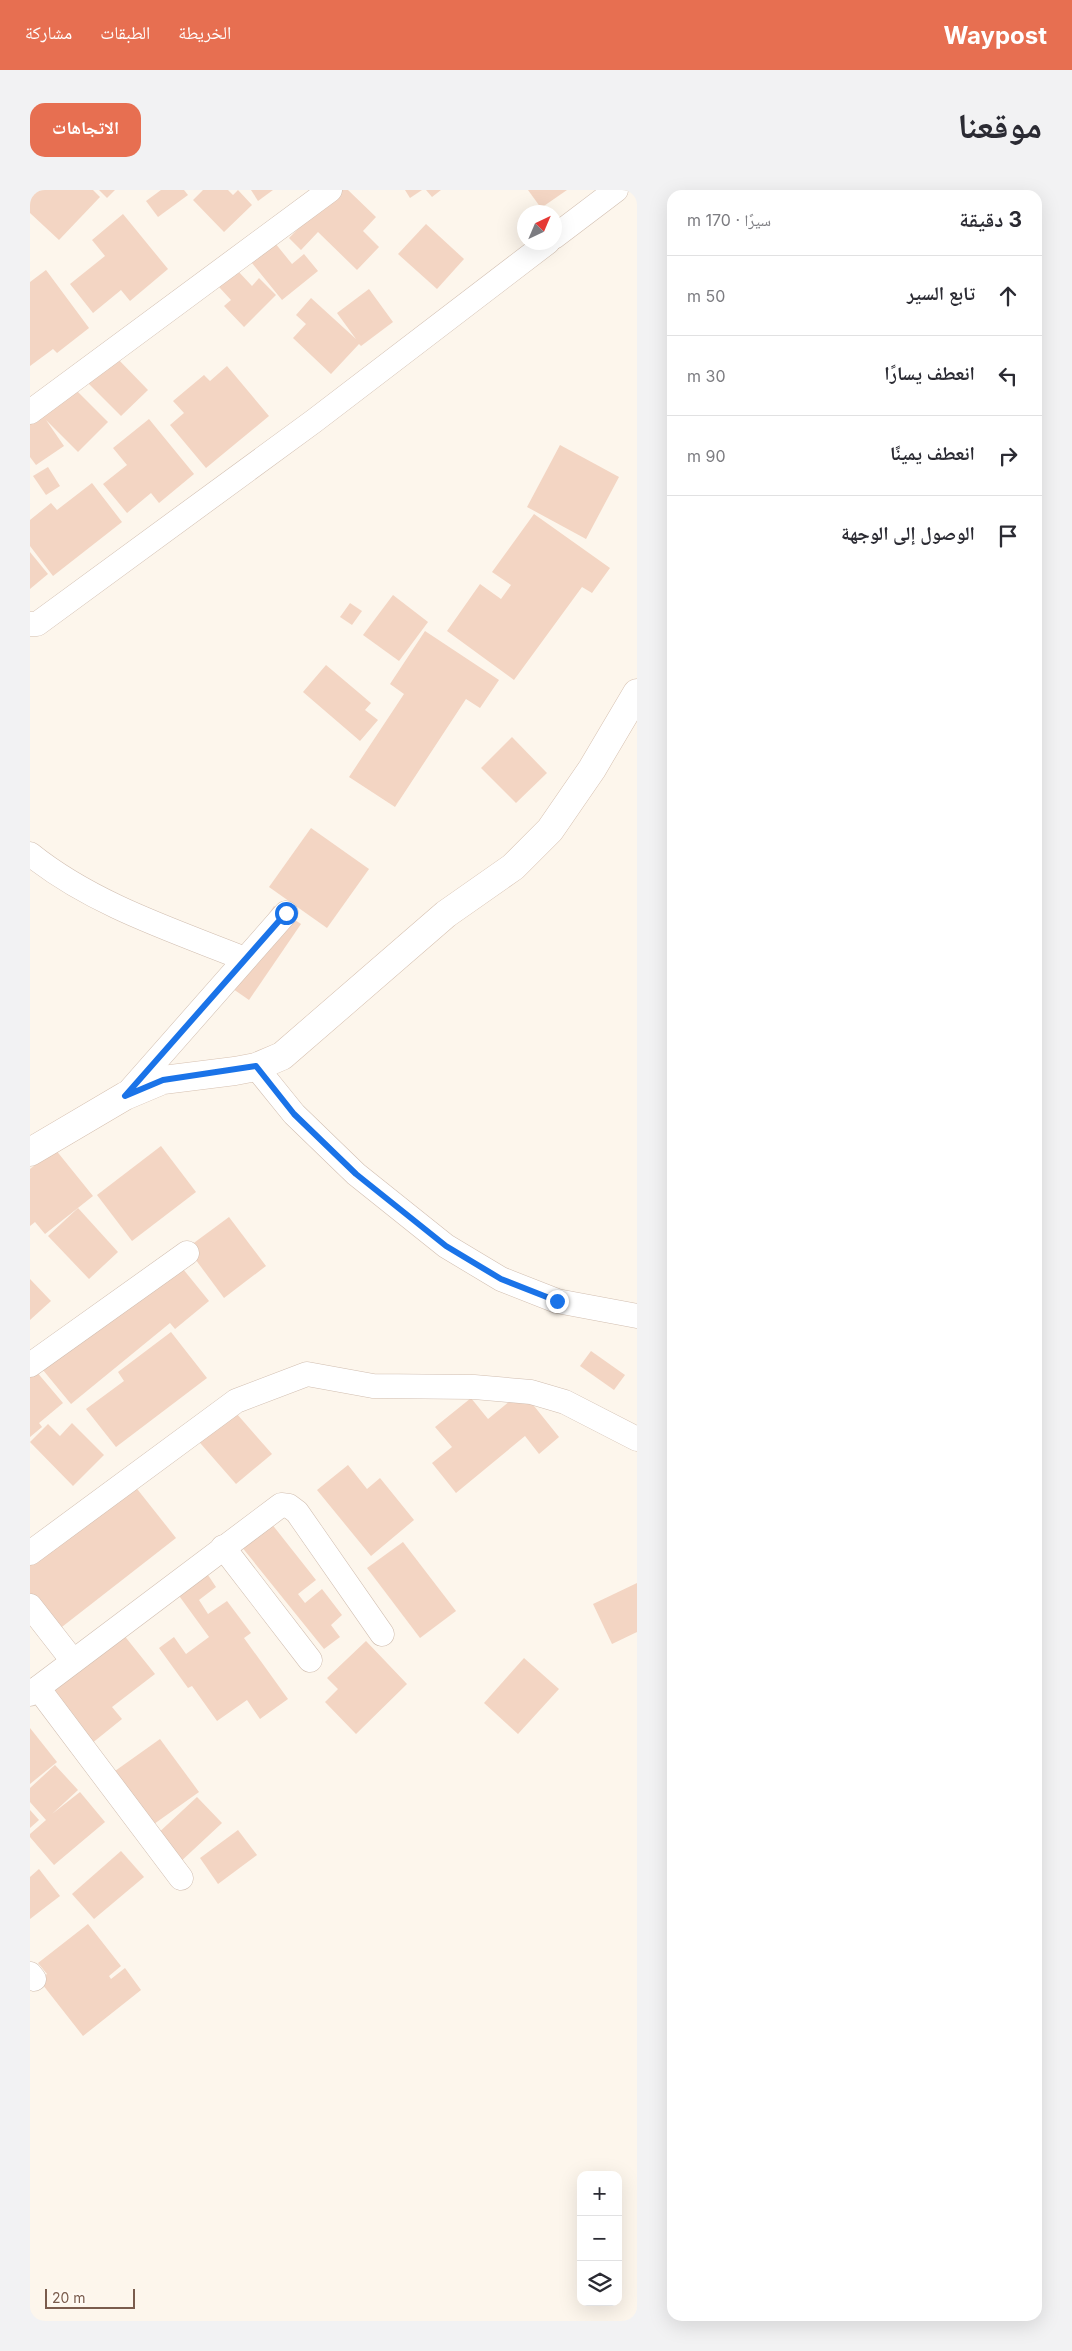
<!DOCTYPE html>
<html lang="ar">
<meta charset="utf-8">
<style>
body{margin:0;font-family:Inter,"Noto Naskh Arabic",sans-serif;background:#f2f2f3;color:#2b2b33;direction:rtl}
.controls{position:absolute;right:15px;bottom:15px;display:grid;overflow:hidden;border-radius:10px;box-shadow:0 5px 20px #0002}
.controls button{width:45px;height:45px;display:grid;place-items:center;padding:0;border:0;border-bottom:1px solid #e1e1e2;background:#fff;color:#2b2b33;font:25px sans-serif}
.compass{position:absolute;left:487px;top:15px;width:45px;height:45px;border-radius:50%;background:#fff;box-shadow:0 5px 20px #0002;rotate:44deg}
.scale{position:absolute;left:15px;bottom:12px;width:90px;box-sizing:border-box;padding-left:5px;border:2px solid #7a5c4d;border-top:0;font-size:14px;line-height:18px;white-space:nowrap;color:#7a5c4d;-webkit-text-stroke:4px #fffaf3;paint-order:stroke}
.stop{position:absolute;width:15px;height:15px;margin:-11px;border:4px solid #1a73e8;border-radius:50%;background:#fff}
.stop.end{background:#1a73e8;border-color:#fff;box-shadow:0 1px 5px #0008}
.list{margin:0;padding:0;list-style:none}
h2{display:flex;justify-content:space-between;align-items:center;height:65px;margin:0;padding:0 20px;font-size:21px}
h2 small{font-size:16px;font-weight:400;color:#7c7c81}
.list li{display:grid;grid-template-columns:32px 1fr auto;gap:15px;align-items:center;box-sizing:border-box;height:80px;padding:0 20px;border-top:1px solid #e1e1e2}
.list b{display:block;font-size:19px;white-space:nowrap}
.list em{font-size:16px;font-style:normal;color:#7c7c81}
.icon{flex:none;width:28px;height:28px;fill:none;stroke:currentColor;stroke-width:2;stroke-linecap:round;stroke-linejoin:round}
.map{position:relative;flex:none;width:607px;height:2131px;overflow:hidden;direction:ltr;border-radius:15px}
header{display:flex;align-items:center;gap:30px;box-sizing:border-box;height:70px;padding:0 25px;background:#e76f51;color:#fff}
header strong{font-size:24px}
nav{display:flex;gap:28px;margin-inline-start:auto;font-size:18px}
.intro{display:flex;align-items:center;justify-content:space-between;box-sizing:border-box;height:120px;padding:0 30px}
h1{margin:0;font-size:35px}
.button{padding:12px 22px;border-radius:15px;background:#e76f51;color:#fff;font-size:18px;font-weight:700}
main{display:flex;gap:30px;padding:0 30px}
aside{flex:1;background:#fff;border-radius:15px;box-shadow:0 5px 20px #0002}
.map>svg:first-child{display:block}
.building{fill:#f3d5c3}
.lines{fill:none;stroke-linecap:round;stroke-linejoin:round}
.minor-casing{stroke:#d1beb0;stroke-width:25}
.secondary-casing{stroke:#d6c0b0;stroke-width:29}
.minor{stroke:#fff;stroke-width:24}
.secondary{stroke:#fff;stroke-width:28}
.route{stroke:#1a73e8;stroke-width:6}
</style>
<header>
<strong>Waypost</strong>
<nav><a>الخريطة</a><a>الطبقات</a><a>مشاركة</a></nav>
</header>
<div class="intro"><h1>موقعنا</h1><a class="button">الاتجاهات</a></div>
<main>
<aside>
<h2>3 دقيقة<small>سيرًا · 170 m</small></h2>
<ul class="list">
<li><svg class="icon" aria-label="ahead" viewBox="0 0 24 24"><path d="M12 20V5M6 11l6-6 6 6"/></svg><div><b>تابع السير</b></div><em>50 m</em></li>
<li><svg class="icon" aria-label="left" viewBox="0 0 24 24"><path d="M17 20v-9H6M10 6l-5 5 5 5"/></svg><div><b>انعطف يسارًا</b></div><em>30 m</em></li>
<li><svg class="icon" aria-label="right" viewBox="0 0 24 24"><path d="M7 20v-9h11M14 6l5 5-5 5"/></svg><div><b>انعطف يمينًا</b></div><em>90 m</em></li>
<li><svg class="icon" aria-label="arrive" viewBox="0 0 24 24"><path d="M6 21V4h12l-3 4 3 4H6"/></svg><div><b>الوصول إلى الوجهة</b></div></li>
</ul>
</aside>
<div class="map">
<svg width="607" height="2131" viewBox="0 0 607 2131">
<rect width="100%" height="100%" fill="#fdf6ec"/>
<g class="building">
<path d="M0,0H63L70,7L29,50L0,23Z"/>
<path d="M69,0H85L77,8Z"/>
<path d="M131,0H154L158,5L128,27L116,11Z"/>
<path d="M173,0H198L203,5L208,0L222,15L194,42L163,10Z"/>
<path d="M221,0H243L228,11Z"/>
<path d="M306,0H318L346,27L333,41L349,57L327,80L288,42L271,60L259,48Z"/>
<path d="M375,0H392L380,8Z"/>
<path d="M396,0H411L402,7Z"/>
<path d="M498,0H537L511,18Z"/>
<path d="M93,24L138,79L100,111L91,100L63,123L40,94L75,66L62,50Z"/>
<path d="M396,34L434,69L407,99L368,64Z"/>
<path d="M241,48L262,74L274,64L288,81L252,110L217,67Z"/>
<path d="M16,80L59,138L27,163L23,159L0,176V92Z"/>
<path d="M207,80L222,96L229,88L246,105L214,137L194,116L201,110L189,97Z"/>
<path d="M339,99L363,132L331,156L329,154L301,184L263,148L276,134L266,125L281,108L326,149L307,123Z"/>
<path d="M85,166L118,200L91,226L58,193Z"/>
<path d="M197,176L239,226L176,278L140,235L154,223L143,211L174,185L180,191Z"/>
<path d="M39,193L78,232L48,262L16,230L34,256L6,275L0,267V230Z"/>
<path d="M119,229L164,284L129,313L121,303L97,323L73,294L97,275L83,258Z"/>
<path d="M530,255L589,287L556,349L497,317Z"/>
<path d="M18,277L30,296L16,305L3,286Z"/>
<path d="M62,293L92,332L23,386L0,356V330L21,313L27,320Z"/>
<path d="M504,324L580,378L562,403L552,397L484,490L417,441L450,394L471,409L481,395L462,382Z"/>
<path d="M0,362L18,384L0,399Z"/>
<path d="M363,405L398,432L369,471L333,445Z"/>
<path d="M320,413L332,421L322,435L310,427Z"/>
<path d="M395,441L469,490L450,518L436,509L365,617L319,587L374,504L360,494Z"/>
<path d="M296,475L341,513L335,520L348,530L330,551L273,502Z"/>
<path d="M482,547L517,583L486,613L451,578Z"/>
<path d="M281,638L339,679L297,738L239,697Z"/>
<path d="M244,716L271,734L219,810L193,792Z"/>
<path d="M131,956L166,1002L102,1051L67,1005Z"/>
<path d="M25,959L63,1006L15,1044L5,1032L0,1036V979Z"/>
<path d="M48,1018L88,1062L59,1089L18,1046Z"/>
<path d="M199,1027L236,1076L194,1108L157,1058Z"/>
<path d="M140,1063L179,1111L145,1139L140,1133L41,1214L8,1174Z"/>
<path d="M0,1089L21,1111L0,1130Z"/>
<path d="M141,1142L177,1188L86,1257L56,1219L94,1191L88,1182Z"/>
<path d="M561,1161L595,1185L584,1200L550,1176Z"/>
<path d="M0,1174L33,1213L9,1233L12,1237L0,1247Z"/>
<path d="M492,1201L529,1247L509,1264L495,1246L426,1303L402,1273L422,1257L405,1237L441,1208L458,1229Z"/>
<path d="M199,1215L242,1264L206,1294L164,1246Z"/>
<path d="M42,1233L74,1265L43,1296L0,1252L18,1234L30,1246Z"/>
<path d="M318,1275L337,1299L350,1288L384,1330L341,1366L287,1300Z"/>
<path d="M100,1290L146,1348L28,1440L0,1403V1368Z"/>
<path d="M241,1333L286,1390L268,1404L275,1413L292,1399L312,1425L301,1435L310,1447L294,1459L211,1356Z"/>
<path d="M373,1352L426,1421L390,1448L337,1378Z"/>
<path d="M176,1382L186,1397L169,1410L178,1424L197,1411L221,1443L214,1448L258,1509L230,1529L217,1510L187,1531L162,1496L158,1498L129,1458L144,1447L156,1464L179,1447L147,1403Z"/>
<path d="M607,1393V1442L582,1454L563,1414Z"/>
<path d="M89,1439L125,1484L82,1517L92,1529L61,1554L16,1496Z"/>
<path d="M336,1451L377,1494L326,1544L295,1512L308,1499L297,1488Z"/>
<path d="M494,1468L529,1499L488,1544L454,1513Z"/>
<path d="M0,1538L27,1572L0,1594Z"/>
<path d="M130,1549L169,1602L117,1639L78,1586Z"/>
<path d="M25,1575L48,1600L22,1624L50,1602L75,1632L24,1675L0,1647V1644L16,1630L0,1612V1598Z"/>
<path d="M167,1607L192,1633L148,1674L124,1647Z"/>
<path d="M0,1620L9,1630L0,1638Z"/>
<path d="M208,1640L227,1665L188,1694L170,1668Z"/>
<path d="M91,1661L114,1687L64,1729L42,1704Z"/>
<path d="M9,1679L30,1706L0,1729V1687Z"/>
<path d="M58,1734L91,1776L79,1786L81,1789L95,1778L111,1800L53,1846L9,1790L17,1784L8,1773Z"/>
</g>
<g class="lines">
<g class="minor-casing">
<g id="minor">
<path d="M524,47L586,0"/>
<path d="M0,222L300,0"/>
<path d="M0,434H7L284,231L518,52"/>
<path d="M0,664C62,714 142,740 215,769"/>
<path d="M226,877L264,924L326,984L416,1056L471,1089L527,1111L607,1126"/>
<path d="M95,906L256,723"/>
<path d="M0,1175L157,1063"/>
<path d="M193,1357L280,1470"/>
<path d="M0,1363L206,1211L277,1184L343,1196L444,1197L501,1202L535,1212L607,1249"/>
<path d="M0,1416L43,1471"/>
<path d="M8,1498L151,1688"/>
<path d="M0,1504L251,1315L259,1316L267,1322L352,1444"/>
<path d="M0,1784L4,1789"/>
</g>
</g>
<g class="secondary-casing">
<path id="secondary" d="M0,962L95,906L133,890L205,881L226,877L252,866L416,724L483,677L520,640L562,579L607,503"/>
</g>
<use href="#minor" class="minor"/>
<use href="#secondary" class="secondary"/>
</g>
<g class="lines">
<path class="route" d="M256,723L95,906L133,890L226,876L264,924L326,984L416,1056L471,1089L527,1111"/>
</g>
</svg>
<div class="controls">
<button>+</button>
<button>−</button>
<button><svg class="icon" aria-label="layers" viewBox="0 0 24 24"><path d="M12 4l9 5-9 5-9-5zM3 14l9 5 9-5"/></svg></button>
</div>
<svg class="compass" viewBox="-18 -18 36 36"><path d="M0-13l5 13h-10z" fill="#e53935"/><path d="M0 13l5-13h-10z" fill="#7c7c81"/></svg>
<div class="scale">20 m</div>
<div class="stop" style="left:256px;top:723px"></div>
<div class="stop end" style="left:527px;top:1111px"></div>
</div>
</main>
